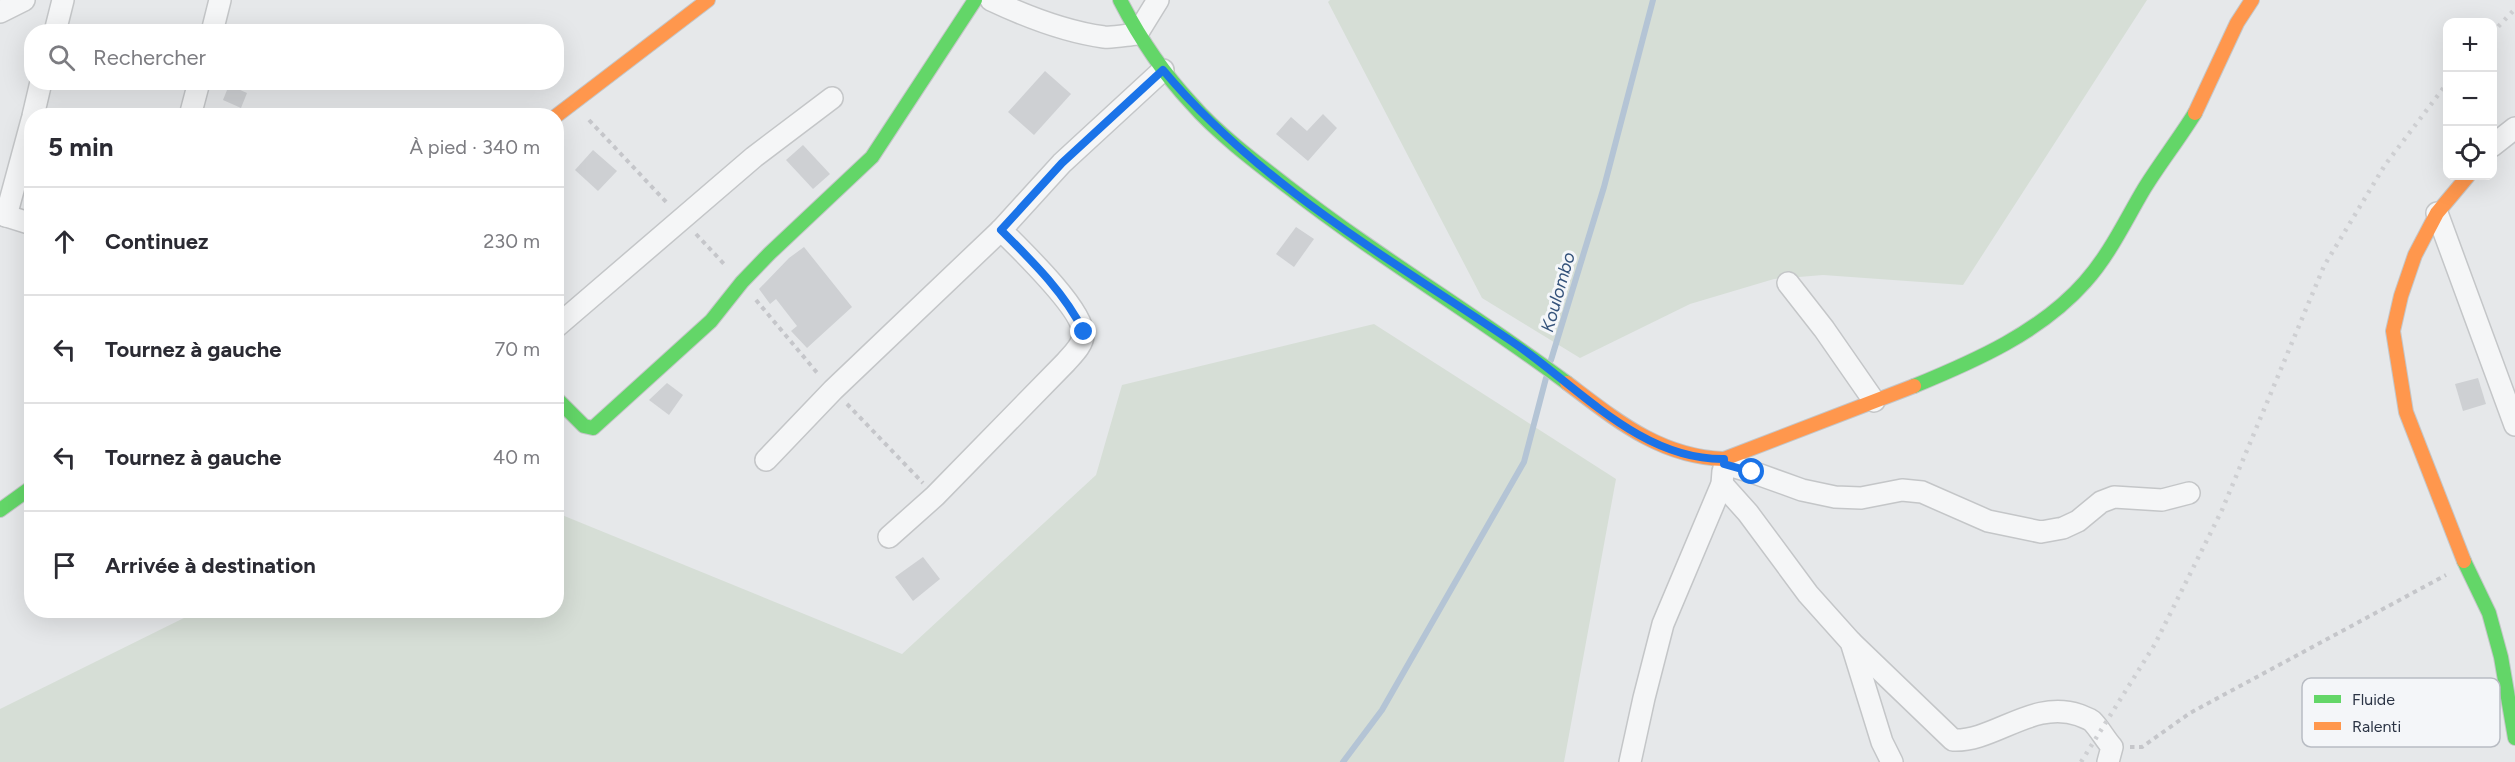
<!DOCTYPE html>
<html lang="fr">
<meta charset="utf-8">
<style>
body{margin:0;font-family:Figtree,sans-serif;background:#f2f2f3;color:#2b2b33}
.controls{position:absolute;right:18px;top:18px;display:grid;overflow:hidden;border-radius:12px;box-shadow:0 6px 24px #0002}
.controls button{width:54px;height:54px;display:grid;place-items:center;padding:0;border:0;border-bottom:2px solid #e1e1e2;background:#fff;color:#2b2b33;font:30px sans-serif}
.stop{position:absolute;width:18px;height:18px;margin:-14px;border:4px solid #1a73e8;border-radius:50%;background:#fff}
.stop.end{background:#1a73e8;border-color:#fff;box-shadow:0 2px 6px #0008}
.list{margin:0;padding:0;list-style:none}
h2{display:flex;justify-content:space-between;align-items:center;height:78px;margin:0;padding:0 24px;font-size:26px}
h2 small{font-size:20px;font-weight:400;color:#7c7c81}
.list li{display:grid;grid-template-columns:39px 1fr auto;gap:18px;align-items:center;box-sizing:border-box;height:108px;padding:0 24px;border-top:2px solid #e1e1e2}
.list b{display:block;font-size:22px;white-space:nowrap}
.list em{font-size:20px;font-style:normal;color:#7c7c81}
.icon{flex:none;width:33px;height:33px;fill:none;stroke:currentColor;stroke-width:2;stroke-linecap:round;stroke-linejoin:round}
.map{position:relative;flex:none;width:2515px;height:762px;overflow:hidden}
.search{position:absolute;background:#fff;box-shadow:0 6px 24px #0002;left:24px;top:24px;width:540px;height:66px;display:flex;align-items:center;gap:15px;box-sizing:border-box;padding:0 21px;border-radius:24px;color:#7c7c81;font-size:22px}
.panel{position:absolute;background:#fff;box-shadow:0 6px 24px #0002;left:24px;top:108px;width:540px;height:510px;border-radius:24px}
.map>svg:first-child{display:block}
.green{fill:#d6ded6}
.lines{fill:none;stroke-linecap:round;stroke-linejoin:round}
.stream{stroke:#b4c4d5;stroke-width:6}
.building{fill:#ced0d3}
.street-casing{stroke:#c4c6c8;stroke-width:24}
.fast-casing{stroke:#c4c6c8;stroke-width:16}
.slow-casing{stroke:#c4c6c8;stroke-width:16}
.path{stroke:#c5c6ca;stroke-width:4;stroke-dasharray:4.5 4.5;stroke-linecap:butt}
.street{stroke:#f5f6f7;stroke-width:21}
.fast{stroke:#63d668;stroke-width:14}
.slow{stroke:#ff974d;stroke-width:14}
.rail{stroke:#cecfd2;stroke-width:4.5;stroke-dasharray:3 6;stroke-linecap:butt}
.route{stroke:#1a73e8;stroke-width:8}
.labels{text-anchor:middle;stroke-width:6;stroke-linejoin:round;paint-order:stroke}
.water-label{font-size:18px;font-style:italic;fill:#34527a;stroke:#f4f6f9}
.key{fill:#f4f6f9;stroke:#b8bcc3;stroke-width:1.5}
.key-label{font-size:16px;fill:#2b3445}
</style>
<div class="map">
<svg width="2515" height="762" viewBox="0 0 2515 762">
<rect width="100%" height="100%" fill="#e6e8ea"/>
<g class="green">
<path d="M1330,0H2147L1963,285L1823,275L1774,279L1690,304L1580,358L1482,298L1328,2Z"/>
<path d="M1374,324L1616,479L1564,762H0V709L198,611L556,610L557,513L902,654L1096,475L1122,385Z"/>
</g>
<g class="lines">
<g class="stream">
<path d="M1551,360L1604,187L1653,0"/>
<path d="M1343,762L1382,710L1524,462L1546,378"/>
</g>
</g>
<g class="building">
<path d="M1045,71L1071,94L1034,135L1008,112Z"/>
<path d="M229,85L247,93L241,108L223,100Z"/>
<path d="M1323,114L1337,128L1308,161L1276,134L1291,117L1307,131Z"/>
<path d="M803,145L830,174L813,189L786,160Z"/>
<path d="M593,150L617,171L598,191L575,170Z"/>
<path d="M1296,227L1314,239L1294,267L1276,254Z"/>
<path d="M804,247L852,307L807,348L791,331L797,326L776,299L770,304L759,289L789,258Z"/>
<path d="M2478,378L2486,404L2463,411L2455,384Z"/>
<path d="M667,383L683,395L669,415L649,400Z"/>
<path d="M923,557L940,579L913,601L895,577Z"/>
</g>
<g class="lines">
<g class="street-casing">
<g id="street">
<path d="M991,0C1025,16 1066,32 1104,37C1114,38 1126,35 1137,34L1158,0"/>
<path d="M0,12L24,0"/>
<path d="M55,32L63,0"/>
<path d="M212,32L220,0"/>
<path d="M33,116L41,82"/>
<path d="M190,116L199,82"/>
<path d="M2492,146L2515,128"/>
<path d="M2437,213L2515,425"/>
<path d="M0,214L32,224"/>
<path d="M6,216L32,120"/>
<path d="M1788,283L1824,329L1874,401"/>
<path d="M556,327L754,157L832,98"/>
<path d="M766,460L833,390L1001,230L1062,163L1163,70"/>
<path d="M1724,464L1752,472L1802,490L1835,497L1861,498L1902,490L1922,492L1988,521L2041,532L2063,528L2078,521L2101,502L2114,497L2162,500L2189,493"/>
<path d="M1722,484L1748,513L1808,594L1851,642L1882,742L1892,762"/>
<path d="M889,537L935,496L1066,362C1072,355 1083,345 1083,335C1085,311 1019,248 1001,230"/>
<path d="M1851,642L1953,740C1994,742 2033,699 2079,715C2083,717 2088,718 2092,721C2099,728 2105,739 2112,747L2108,762"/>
<path d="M1630,762L1644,698L1663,624L1722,484L1723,471"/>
</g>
</g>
<g class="fast-casing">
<g id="fast">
<path d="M1120,0C1139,37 1163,73 1192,104C1217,133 1258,164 1288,187C1378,257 1476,315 1567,383"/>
<path d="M1914,386C1975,361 2041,332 2085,282C2110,254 2125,221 2144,189C2160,163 2179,139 2195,113"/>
<path d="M556,398L584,426L593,428L711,321L742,282L770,253L872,157L975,0"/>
<path d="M0,510L32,487"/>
<path d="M2464,561L2489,613L2501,657L2515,738"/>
</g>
</g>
<g class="slow-casing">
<g id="slow">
<path d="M2195,113L2237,23L2252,0"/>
<path d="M556,116L708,0"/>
<path d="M1567,383C1616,420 1660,457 1724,459L1914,386"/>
<path d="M2464,561L2406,412L2393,331L2401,296L2415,255L2437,213L2468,176"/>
</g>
</g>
<g class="path">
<path d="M589,120L668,204"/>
<path d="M696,234L725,265"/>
<path d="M756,300L819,375"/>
<path d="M847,404L923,483"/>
<path d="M2130,747H2142L2190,713L2446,575"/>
</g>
<use href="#street" class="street"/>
<use href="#fast" class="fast"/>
<use href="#slow" class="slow"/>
<g class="rail">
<path d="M2492,33L2515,9"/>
<path d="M2081,762L2155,644L2222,510L2324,266L2385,165L2448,82"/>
</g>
</g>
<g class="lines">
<path class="route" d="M1084,332C1064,292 1032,261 1001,230L1062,163L1163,70C1260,186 1394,261 1517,345C1580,389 1642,460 1724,459V464L1752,472"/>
</g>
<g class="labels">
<g class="water-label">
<text transform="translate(1558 292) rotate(-74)" y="6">Koulombo</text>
</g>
</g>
<rect x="2302" y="678" width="198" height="69" rx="9" class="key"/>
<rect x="2314" y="695" width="27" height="8" fill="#63d668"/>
<rect x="2314" y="722" width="27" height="8" fill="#ff974d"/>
<g class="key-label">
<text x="2352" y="705">Fluide</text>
<text x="2352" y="732">Ralenti</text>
</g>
</svg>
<div class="controls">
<button>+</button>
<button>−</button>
<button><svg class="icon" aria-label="locate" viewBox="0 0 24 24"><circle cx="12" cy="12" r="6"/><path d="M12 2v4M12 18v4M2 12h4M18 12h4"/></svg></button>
</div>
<div class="stop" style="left:1752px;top:472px"></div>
<div class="stop end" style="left:1084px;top:332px"></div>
<div class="search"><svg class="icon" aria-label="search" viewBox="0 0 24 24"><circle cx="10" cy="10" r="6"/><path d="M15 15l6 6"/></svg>Rechercher</div>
<section class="panel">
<h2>5 min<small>À pied · 340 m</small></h2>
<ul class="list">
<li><svg class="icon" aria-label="ahead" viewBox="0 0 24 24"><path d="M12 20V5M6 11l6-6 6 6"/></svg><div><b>Continuez</b></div><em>230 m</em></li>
<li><svg class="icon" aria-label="left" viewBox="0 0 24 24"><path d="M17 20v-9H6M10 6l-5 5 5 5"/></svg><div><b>Tournez à gauche</b></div><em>70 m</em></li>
<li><svg class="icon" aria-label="left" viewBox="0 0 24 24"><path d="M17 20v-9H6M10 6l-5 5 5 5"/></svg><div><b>Tournez à gauche</b></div><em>40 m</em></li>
<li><svg class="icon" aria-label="arrive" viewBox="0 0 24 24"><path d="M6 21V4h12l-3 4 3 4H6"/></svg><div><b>Arrivée à destination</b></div></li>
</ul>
</section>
</div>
